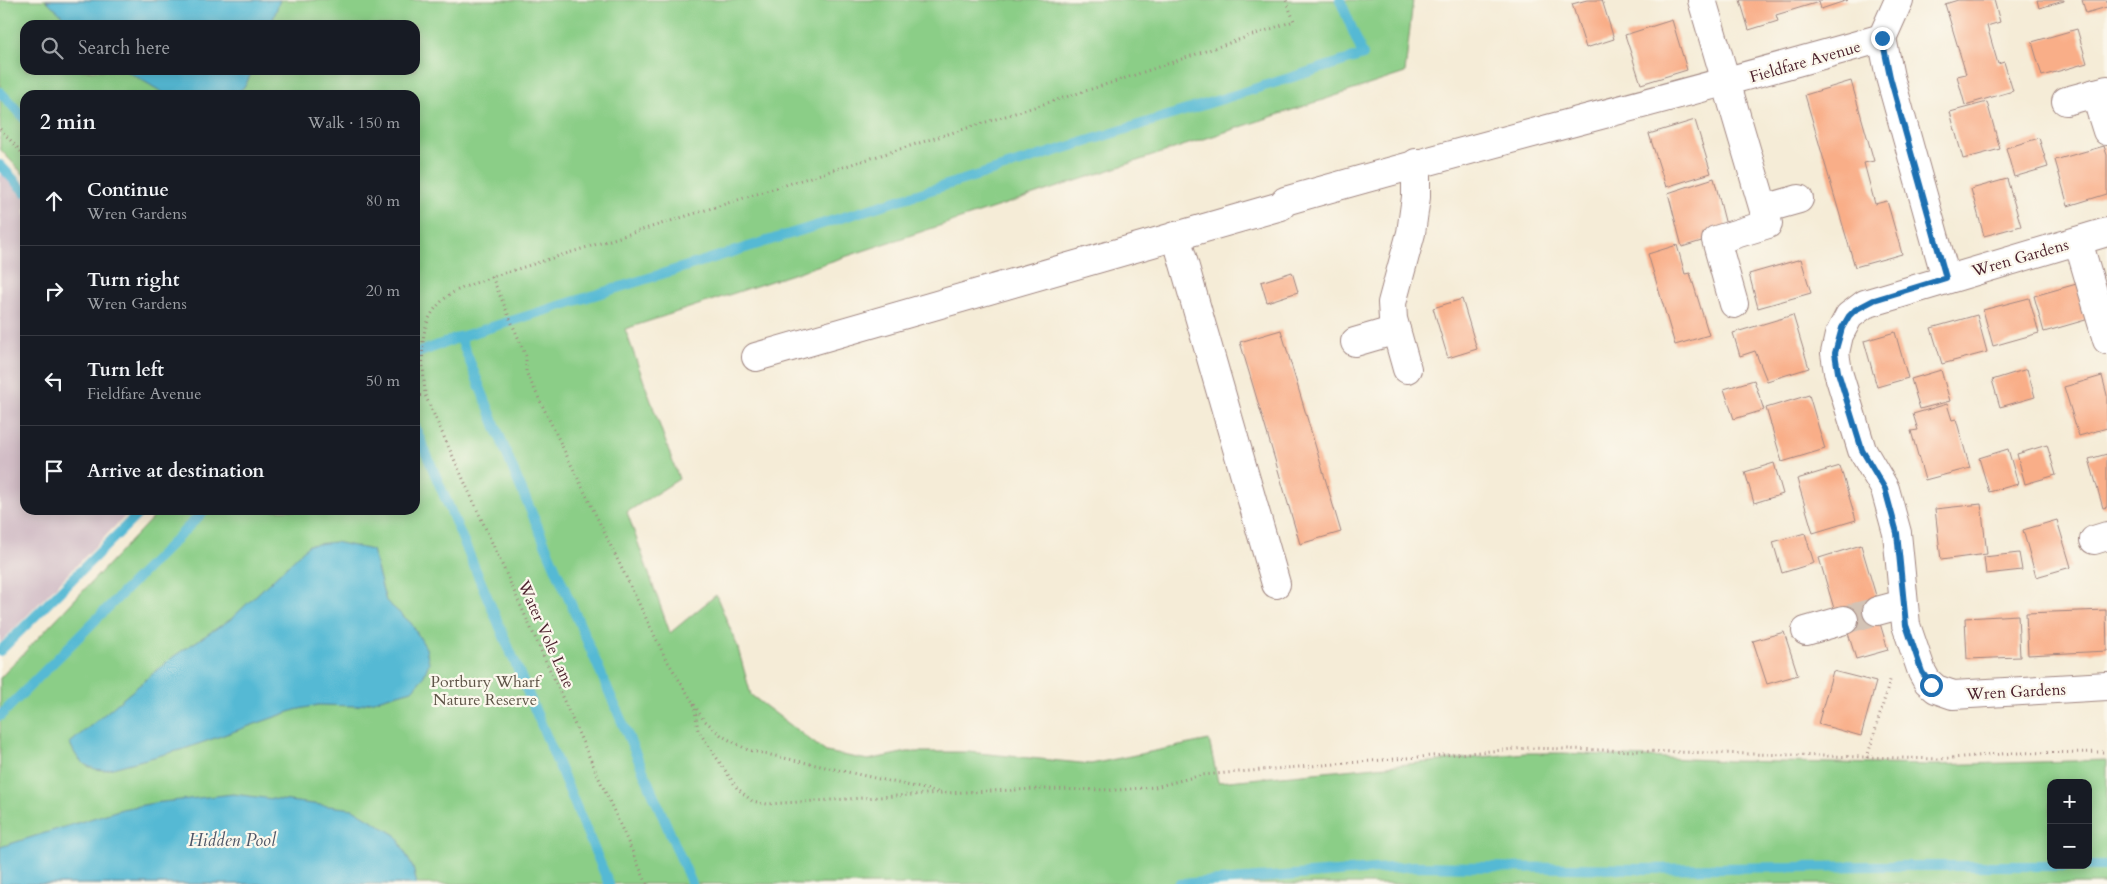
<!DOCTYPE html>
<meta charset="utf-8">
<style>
body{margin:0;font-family:Cardo,serif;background:#242831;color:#f1f3f6}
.controls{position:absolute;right:15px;bottom:15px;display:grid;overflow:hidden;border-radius:10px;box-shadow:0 2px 12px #0003}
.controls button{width:45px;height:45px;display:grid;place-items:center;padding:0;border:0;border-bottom:1px solid #363941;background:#171b24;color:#f1f3f6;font:25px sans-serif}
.stop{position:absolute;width:15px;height:15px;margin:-11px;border:4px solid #1f6fb2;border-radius:50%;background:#fff}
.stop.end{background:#1f6fb2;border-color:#fff;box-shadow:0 1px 5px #0008}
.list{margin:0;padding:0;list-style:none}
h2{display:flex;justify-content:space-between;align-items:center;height:65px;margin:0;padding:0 20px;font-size:21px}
h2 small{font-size:16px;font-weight:400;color:#9ea1a6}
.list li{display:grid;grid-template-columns:32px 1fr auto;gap:15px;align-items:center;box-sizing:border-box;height:90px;padding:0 20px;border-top:1px solid #363941}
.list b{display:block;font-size:19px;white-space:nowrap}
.list p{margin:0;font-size:16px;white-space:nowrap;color:#9ea1a6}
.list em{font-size:16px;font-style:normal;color:#9ea1a6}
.icon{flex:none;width:28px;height:28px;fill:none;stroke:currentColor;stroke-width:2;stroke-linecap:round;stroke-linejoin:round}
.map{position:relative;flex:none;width:2107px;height:884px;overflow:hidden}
.search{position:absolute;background:#171b24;box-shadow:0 2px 12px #0003;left:20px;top:20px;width:400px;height:55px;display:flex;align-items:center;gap:12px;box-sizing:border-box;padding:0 18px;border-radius:15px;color:#9ea1a6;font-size:19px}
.panel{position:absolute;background:#171b24;box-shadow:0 2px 12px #0003;left:20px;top:90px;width:400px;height:425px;border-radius:15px}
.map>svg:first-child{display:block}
.industrial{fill:#d2bdc6}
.green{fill:#8bce87;stroke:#6a7659;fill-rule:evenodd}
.water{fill:#55b9d4;stroke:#506c80}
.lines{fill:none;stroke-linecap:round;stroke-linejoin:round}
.stream{stroke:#55b9d4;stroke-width:10}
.building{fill:#f9ae88}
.minor-tunnel{stroke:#d3c3b5;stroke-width:28;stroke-dasharray:28 14;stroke-linecap:butt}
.minor-casing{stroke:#a08681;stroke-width:30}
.path{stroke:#a08681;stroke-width:3;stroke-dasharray:1 4;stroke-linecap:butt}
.minor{stroke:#fff;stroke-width:28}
.route{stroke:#1f6fb2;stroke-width:6}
.labels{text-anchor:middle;stroke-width:4.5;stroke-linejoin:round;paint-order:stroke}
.street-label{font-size:16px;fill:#4a1f2b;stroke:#fbf7ec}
.park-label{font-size:16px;fill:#5e5447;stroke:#fbf7ec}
.water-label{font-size:18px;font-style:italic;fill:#4e5566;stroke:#fbf7ec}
</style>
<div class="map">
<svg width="2107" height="884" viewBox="0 0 2107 884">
<rect width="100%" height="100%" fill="#fbf7ec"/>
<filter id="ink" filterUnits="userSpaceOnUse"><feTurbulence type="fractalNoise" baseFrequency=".02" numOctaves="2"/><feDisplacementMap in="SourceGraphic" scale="10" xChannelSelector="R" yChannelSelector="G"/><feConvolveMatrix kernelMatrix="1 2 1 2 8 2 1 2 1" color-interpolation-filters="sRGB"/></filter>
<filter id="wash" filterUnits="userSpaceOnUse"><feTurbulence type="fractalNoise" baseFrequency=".0096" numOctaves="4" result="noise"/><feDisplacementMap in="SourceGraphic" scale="20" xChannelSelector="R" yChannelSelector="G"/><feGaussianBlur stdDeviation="1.12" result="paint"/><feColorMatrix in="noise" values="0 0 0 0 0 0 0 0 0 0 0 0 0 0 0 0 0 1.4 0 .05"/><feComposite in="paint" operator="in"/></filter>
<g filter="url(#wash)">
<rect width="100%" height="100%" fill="#f5ecd7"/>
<path class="industrial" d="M0,167L25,195V510H131L0,643Z"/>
<path class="green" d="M0,0H1413L1405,73L625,329L679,479L627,512L670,633L716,595L737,645L751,695L826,752L868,760L907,752H968L1091,764L1209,740L1218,782L1525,753H1563L1729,761L1934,765L2107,760V884H0V678L160,510H415V95H25V176L0,149ZM25,25H415V70H25ZM2051,783H2088V865H2051Z"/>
<g class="water">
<path d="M46,0H280L271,25H72Z"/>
<path d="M125,70H253L245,86L235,95H167Z"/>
<path d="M335,542L372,550L386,601L411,623L426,648L429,663L423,678L412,690L356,706L318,705L295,710L184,749L105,770C86,770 76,759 70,743L174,656L231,619L309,545Z"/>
<path d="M233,794L353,809L396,835L413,868L417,884H0V847L122,809L154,803Z"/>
</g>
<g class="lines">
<g class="stream">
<path d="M0,92L25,119"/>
<path d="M0,165L25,192"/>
<path d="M415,354L460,337"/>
<path d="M415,427L609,884"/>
<path d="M0,651L142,510"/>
<path d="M0,716L205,510"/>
<path d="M692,884L514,472L460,337L1363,55L1340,0"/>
<path d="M1179,884L1415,866L1642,869L1873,866H2107"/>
</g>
</g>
<g id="blocks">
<g class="building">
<path d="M1587,0H1602L1614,39L1586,48L1572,4Z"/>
<path d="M1740,0H1848L1821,9L1819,2L1776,15L1778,21L1749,30Z"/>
<path d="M1958,0H1994L2000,22L1987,26L1998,64L2004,62L2013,91L1965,105L1957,76L1966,74L1945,4Z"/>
<path d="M2037,0H2064V1L2039,8Z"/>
<path d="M2082,0H2107V7L2086,13Z"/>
<path d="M1672,20L1687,70L1641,84L1625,35Z"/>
<path d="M2077,29L2087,63L2042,76L2032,42Z"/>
<path d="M1851,81L1874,161L1864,163L1875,204L1887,201L1902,254L1855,267L1805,95Z"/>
<path d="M1987,102L2000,149L1963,159L1950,112Z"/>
<path d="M1695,120L1711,173L1666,187L1649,134Z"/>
<path d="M2039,138L2048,167L2014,177L2006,148Z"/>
<path d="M2104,146L2107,155V194L2068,206L2055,160Z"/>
<path d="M1714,178L1728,233L1682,247L1668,193Z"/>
<path d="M2007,179L2021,226L1984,236L1971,189Z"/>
<path d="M1677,245L1685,274L1690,273L1709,335L1675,345L1648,254Z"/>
<path d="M1801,259L1811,293L1758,308L1749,274Z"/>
<path d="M1292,272L1298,292L1267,302L1261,282Z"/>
<path d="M2080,283L2089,319L2044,332L2034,296Z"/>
<path d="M2029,298L2039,333L1993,346L1983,310Z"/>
<path d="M1462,299L1477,349L1448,358L1433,308Z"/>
<path d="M1793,315L1809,368L1767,381L1755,351L1740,356L1733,333Z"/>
<path d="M1977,315L1987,352L1942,364L1931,328Z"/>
<path d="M1281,330L1341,532L1300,544L1240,342Z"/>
<path d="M1895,332L1908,378L1877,387L1864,341Z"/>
<path d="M2027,369L2035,397L2000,407L1992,380Z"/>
<path d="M1941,370L1950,401L1920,409L1911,379Z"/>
<path d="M2102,376L2107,395V428L2079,436L2064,387Z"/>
<path d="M1754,380L1764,410L1734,419L1724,389Z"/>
<path d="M1809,395L1825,449L1782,462L1766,408Z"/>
<path d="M1947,404L1952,420L1956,419L1970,468L1925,480L1911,431L1918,430L1913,414Z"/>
<path d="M2047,445L2056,475L2025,484L2017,454Z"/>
<path d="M2008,449L2018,484L1989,492L1979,458Z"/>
<path d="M2107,454V507L2103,508L2089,459Z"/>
<path d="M1774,463L1783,494L1754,503L1745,472Z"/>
<path d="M1840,466L1856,520L1813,533L1797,479Z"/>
<path d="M1981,504L1987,554L1941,560L1935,509Z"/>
<path d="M2057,520L2071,567L2036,577L2023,530Z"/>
<path d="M1805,533L1814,563L1782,573L1773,542Z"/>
<path d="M1861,545L1877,599L1873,600L1888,650L1856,659L1841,610L1835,612L1819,558Z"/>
<path d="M2019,553L2022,570L1986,574L1984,557Z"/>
<path d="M2106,610L2107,651L2028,655L2026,613Z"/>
<path d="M2018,615L2020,657L1967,659L1965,618Z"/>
<path d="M1784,632L1798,675L1767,684L1753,641Z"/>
<path d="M1833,671L1876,682L1861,736L1818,724Z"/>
</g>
</g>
</g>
<g filter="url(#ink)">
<use href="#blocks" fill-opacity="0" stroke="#a08681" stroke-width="1"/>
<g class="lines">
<path class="minor-tunnel" d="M1844,620L1877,611"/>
<g class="minor-casing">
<g id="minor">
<path d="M1702,0L1768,224L1716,240L1734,304"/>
<path d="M1899,0L1882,38L1890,77L1946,278"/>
<path d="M2095,93L2107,131"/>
<path d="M2066,101L2107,90"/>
<path d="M1764,209L1799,199"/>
<path d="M2107,232L1865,304L1849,316L1839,335L1835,353L1838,372L1862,450L1885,489L1897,533L1906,625L1922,672L1927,681L1936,689L1953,695L2107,686"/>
<path d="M1176,236L1276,584"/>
<path d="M2078,241L2107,340"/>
<path d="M1355,342L1396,330"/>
<path d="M756,357L1281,206L1285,201C1483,144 1684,95 1882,38"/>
<path d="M1407,369L1393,319L1392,303L1411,233L1416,197V163"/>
<path d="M2094,540L2107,536"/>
<path d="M1877,611L1903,604"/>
<path d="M1806,631L1844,620"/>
</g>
</g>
<g class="path">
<path d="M0,129L25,156"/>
<path d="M492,277L526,356V372L665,657L703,719L722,736L748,750L938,792"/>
<path d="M415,396L425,395"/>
<path d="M694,704L698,730L737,788L752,801L767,804L943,793L1039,789L1118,790L1155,787L1202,775L1528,748L1939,759L2013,753L2107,752"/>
<path d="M1867,758L1891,677"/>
<path d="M647,884L425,395C423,355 414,322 449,295C461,287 479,282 492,277L1117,81L1294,21L1286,0"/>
</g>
<use href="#minor" class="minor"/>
</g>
</g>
<g class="lines" filter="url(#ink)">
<path class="route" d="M1882,38L1890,77L1946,278L1874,300L1855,310L1849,316L1842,328L1835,353L1838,372L1862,450L1885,489L1897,533L1906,625L1922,672L1931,685"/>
</g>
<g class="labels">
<g class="street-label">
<text transform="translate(1805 61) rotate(-16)" y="6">Fieldfare Avenue</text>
<text transform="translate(2020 257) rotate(-16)" y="6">Wren Gardens</text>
<text transform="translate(547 634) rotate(66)" y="6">Water Vole Lane</text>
<text transform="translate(2016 691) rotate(-3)" y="6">Wren Gardens</text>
</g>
<g class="park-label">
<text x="485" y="687">Portbury Wharf<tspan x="485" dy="18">Nature Reserve</tspan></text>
</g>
<g class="water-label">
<text x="232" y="846">Hidden Pool</text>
</g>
</g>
</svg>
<div class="controls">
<button>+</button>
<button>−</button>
</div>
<div class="stop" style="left:1931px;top:685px"></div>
<div class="stop end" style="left:1882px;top:38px"></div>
<div class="search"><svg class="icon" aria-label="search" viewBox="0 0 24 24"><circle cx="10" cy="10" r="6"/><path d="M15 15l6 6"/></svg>Search here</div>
<section class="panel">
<h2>2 min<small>Walk · 150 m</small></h2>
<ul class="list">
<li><svg class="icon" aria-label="ahead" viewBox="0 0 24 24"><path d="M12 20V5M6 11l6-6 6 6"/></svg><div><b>Continue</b><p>Wren Gardens</p></div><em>80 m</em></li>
<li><svg class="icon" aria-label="right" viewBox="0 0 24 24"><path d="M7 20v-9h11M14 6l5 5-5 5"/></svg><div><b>Turn right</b><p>Wren Gardens</p></div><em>20 m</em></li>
<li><svg class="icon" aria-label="left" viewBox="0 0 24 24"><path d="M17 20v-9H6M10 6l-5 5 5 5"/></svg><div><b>Turn left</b><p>Fieldfare Avenue</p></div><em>50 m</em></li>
<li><svg class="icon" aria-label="arrive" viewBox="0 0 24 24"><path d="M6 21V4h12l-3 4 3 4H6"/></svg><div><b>Arrive at destination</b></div></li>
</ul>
</section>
</div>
